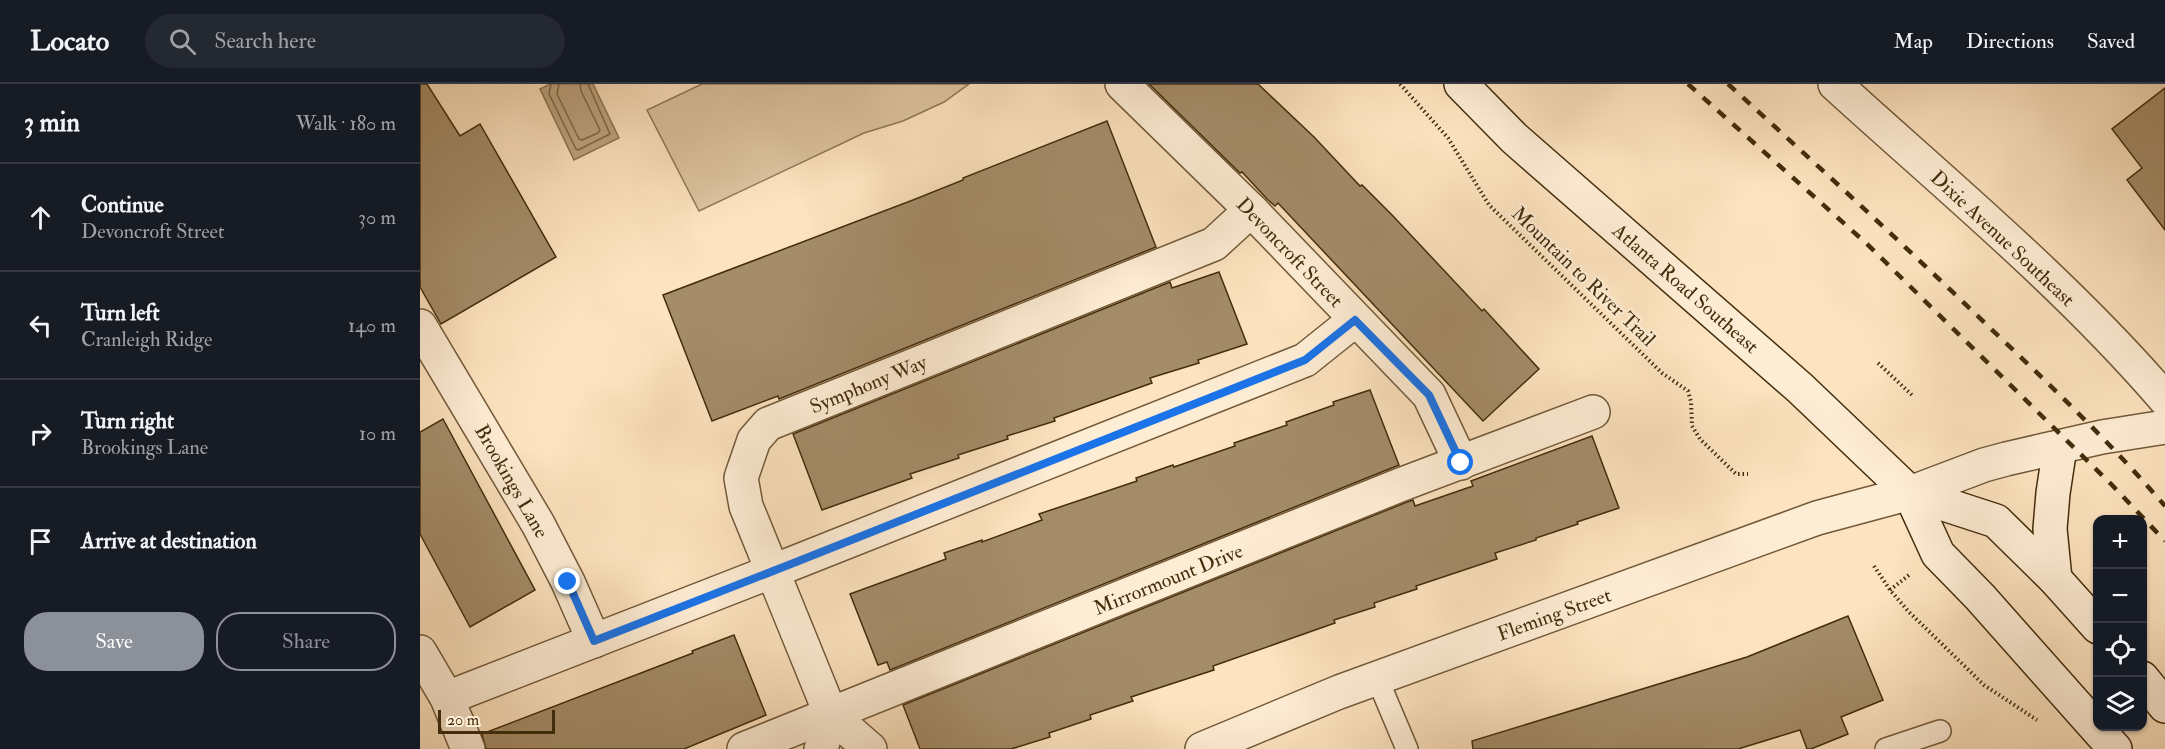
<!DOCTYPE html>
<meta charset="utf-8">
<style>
body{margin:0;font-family:"IM FELL Double Pica",serif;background:#242831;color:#f1f3f6}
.controls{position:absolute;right:18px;bottom:18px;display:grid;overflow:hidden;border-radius:12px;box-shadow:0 2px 4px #0004}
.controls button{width:54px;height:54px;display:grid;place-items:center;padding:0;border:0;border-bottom:2px solid #363941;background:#171b24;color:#f1f3f6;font:30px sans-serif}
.scale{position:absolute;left:18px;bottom:15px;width:117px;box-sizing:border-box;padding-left:6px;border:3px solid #432d0b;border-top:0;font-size:16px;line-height:21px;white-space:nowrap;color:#432d0b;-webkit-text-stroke:4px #feedd5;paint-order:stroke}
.stop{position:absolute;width:18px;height:18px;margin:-14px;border:4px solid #1a73e8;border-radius:50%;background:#fff}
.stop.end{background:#1a73e8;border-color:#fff;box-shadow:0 2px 6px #0008}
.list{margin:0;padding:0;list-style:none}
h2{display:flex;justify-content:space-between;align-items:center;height:78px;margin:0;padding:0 24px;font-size:26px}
h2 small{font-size:20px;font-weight:400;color:#9ea1a6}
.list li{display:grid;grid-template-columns:39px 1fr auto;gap:18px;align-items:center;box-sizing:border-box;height:108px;padding:0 24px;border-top:2px solid #363941}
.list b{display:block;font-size:22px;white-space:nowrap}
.list p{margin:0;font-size:20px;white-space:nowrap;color:#9ea1a6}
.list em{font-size:20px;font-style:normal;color:#9ea1a6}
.actions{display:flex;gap:12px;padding:18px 24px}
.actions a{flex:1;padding:14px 0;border:2px solid #8c9099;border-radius:24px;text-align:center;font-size:21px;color:#8c9099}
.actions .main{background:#8c9099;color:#fff}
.icon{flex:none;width:33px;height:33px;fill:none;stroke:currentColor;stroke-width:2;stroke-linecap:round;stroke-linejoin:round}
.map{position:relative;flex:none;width:1745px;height:665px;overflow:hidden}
header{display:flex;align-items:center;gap:36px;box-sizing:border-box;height:84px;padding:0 30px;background:#171b24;border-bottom:2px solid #363941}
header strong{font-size:28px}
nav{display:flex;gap:33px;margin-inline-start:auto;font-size:21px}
.search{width:420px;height:54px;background:#242831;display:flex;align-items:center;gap:15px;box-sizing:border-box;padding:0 21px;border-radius:33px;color:#9ea1a6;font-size:22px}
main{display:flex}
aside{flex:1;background:#171b24}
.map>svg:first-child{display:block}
.green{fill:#ddc4a0;stroke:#907856;stroke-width:1.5}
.water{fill:#bea582;stroke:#8d7552;stroke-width:1.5}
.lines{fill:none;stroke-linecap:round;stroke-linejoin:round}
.shore{stroke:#806946;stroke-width:1.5}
.building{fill:#a48c69;stroke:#432d0b;stroke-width:1.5}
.service-casing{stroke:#725a38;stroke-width:24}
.minor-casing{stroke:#725a38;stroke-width:36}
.tertiary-casing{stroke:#725a38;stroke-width:36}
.secondary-casing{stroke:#432d0b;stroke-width:36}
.path{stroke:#432d0b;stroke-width:4;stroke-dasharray:1.5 3;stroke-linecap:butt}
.service{stroke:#feedd5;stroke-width:21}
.minor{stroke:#feedd5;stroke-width:33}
.tertiary{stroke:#feedd5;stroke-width:33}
.secondary{stroke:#feedd5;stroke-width:33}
.rail{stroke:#432d0b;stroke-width:4.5;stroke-dasharray:10 10;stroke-linecap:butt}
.route{stroke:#1a73e8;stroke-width:8}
.labels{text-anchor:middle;stroke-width:4.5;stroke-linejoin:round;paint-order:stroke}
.street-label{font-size:20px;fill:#432d0b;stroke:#feedd5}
</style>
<header>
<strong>Locato</strong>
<div class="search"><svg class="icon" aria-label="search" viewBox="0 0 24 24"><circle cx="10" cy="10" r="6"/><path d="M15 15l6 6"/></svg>Search here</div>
<nav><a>Map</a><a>Directions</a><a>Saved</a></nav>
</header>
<main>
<aside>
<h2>3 min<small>Walk · 180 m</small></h2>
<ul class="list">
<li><svg class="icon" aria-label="ahead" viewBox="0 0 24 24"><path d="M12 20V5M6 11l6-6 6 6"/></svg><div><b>Continue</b><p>Devoncroft Street</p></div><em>30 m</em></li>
<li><svg class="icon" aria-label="left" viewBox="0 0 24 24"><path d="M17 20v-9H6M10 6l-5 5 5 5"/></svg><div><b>Turn left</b><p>Cranleigh Ridge</p></div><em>140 m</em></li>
<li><svg class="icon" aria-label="right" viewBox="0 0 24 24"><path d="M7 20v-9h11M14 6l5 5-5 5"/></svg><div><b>Turn right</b><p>Brookings Lane</p></div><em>10 m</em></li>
<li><svg class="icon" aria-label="arrive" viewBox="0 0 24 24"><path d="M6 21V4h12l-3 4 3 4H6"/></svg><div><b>Arrive at destination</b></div></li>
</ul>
<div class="actions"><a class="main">Save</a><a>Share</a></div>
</aside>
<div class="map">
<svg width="1745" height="665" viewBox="0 0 1745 665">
<rect width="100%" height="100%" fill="#fde3bf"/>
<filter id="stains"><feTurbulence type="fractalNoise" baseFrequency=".00333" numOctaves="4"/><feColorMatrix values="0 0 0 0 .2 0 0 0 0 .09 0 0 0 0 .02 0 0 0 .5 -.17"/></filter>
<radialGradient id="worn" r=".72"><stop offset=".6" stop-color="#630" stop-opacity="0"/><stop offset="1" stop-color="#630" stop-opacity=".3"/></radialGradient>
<path class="green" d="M282,0H549L524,18L483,37L444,49L279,127L227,26Z"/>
<path class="water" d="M130,0H173L199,54L154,76L120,5Z"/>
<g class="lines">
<g class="shore">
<path d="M131,0L129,10L156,65L158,66L190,50L168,0"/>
<path d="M139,0L137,10L159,55L162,56L178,49L180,46L161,7L160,0"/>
</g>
</g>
<g class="building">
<path d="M0,0H7L40,52L60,40L136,173L21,240L0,203Z"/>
<path d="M729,0H838L894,53L940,102L942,101L973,132L1062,227L1064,225L1119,285L1063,337L858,119L855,122L848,116L822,88L820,89Z"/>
<path d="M1745,4V146L1707,96L1722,84L1692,45Z"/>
<path d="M687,37L736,163L359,315L358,312L292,337L243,211L493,116L543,96V94Z"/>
<path d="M799,188L827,260L778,276L779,279L730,294L732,299L634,334L635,337L587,352L588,355L538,371L539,374L490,390L492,394L402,426L373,350L750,198L752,204Z"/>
<path d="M950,306L979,381L470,586L467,578L458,581L430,510L526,475L524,469L562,456V458L622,436L619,430L717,397L716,394L753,381L754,383L815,362L814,359L867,341L866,338L914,321L913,318Z"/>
<path d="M23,335L115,506L50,543L0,450V348Z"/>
<path d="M1172,352L1199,424L1157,438L1158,440L1116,454V456L1075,469L1077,475L996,502L997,505L954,519L955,523L914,536L915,539L793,582L794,586L711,613L713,617L670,631L671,635L629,649L630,653L591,665H500L483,621L987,418L993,416L995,422L1053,402L1051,397Z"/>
<path d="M1428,532L1463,616L1421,633L1428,650L1391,665H1387L1380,646L1318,665H1053L1052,657L1327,573Z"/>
<path d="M314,551L346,631L264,665H66L62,650L273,569L272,567Z"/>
</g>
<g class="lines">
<g class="service-casing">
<g id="service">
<path d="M957,594L987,665"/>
<path d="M1466,665L1520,647"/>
</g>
</g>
<g class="minor-casing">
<g id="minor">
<path d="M702,0L831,126L1009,311L1041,379"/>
<path d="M1415,0C1527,102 1646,200 1745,315"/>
<path d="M0,242L118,440L148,498L174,557"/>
<path d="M0,568L27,614L48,665"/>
<path d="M27,614L371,480L885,276L935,236"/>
<path d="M324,665L980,401L1173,328"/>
<path d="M401,665L411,631"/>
<path d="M450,665L411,631L326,422L321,394L323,388L334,356L348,340L794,160L831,126"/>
<path d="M782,665L919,608L1397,434L1490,409"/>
</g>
</g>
<g class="tertiary-casing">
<path id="tertiary" d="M1490,409L1564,381L1586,375L1682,353L1745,343"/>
</g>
<g class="secondary-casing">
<g id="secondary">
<path d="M1041,0L1094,54L1380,304L1490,409L1518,470L1560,513L1695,665"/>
<path d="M1490,409L1576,437L1635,495L1678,543"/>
<path d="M1635,495L1630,445L1633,409L1640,363"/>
<path d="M1722,594L1745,622"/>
</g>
</g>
<g class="path">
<path d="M980,0L1028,54L1069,121L1242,289L1268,307L1271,318L1272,342L1280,355L1316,390H1328"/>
<path d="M1458,279L1492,311"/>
<path d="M1454,482L1470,506L1489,528L1564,601L1617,636"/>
<path d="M1470,506L1489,491"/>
</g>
<use href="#service" class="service"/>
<use href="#minor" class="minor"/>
<use href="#tertiary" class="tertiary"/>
<use href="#secondary" class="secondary"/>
<g class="rail">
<path d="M1268,0L1446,159L1692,401L1745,457"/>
<path d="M1308,0C1395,79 1482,159 1567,241C1628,299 1690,358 1745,422"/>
</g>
</g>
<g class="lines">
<path class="route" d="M148,498L174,557L371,480L885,276L935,236L1009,311L1041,379"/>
</g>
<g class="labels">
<g class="street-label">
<text transform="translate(1583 154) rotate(43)" y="7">Dixie Avenue Southeast</text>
<text transform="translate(870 168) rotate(46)" y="7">Devoncroft Street</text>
<text transform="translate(1164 192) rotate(44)" y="7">Mountain to River Trail</text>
<text transform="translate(1266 204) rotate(41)" y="7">Atlanta Road Southeast</text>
<text transform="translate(448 300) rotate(-22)" y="7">Symphony Way</text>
<text transform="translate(92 397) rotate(60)" y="7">Brookings Lane</text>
<text transform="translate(748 495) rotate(-22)" y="7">Mirrormount Drive</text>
<text transform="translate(1134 530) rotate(-20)" y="7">Fleming Street</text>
</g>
</g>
<rect width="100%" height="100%" filter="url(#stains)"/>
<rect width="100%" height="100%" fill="url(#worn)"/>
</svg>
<div class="controls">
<button>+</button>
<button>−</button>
<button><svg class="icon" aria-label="locate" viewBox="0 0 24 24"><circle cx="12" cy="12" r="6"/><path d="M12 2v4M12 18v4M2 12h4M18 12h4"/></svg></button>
<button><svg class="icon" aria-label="layers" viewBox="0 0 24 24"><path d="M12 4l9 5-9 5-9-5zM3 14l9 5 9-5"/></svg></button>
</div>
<div class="scale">20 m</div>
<div class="stop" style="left:1041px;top:379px"></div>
<div class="stop end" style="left:148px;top:498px"></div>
</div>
</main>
